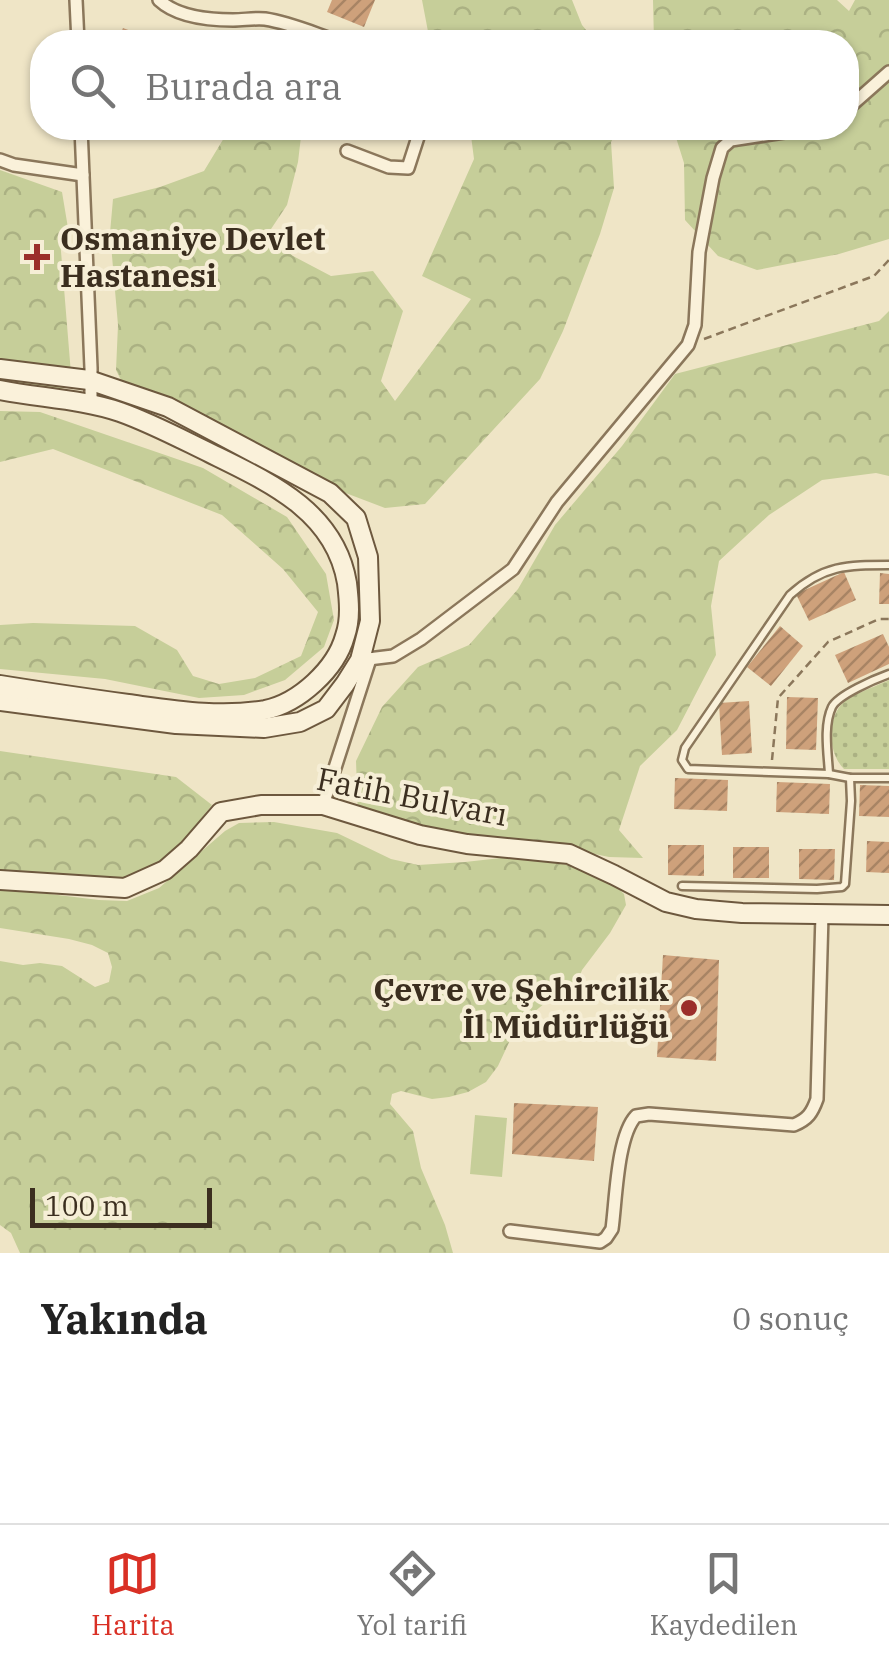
<!DOCTYPE html>
<html lang="tr">
<meta charset="utf-8">
<style>
body{margin:0;font-family:"IBM Plex Serif",serif;background:#f2f2f2;color:#222}
.scale{position:absolute;left:30px;bottom:25px;width:182px;box-sizing:border-box;padding-left:10px;border:5px solid #3b2e1f;border-top:0;font-size:28px;line-height:35px;white-space:nowrap;color:#3b2e1f;-webkit-text-stroke:8px #f6eed6;paint-order:stroke}
.list{margin:0;padding:0;list-style:none}
h2{display:flex;justify-content:space-between;align-items:center;height:130px;margin:0;padding:0 40px;font-size:42px}
h2 small{font-size:32px;font-weight:400;color:#767676}
.icon{flex:none;width:55px;height:55px;fill:none;stroke:currentColor;stroke-width:2;stroke-linecap:round;stroke-linejoin:round}
.map{position:relative;flex:none;width:889px;height:1253px;overflow:hidden}
.search{position:absolute;background:#fff;box-shadow:0 2px 8px #0004;left:30px;right:30px;top:30px;height:110px;display:flex;align-items:center;gap:25px;box-sizing:border-box;padding:0 35px;border-radius:40px;color:#767676;font-size:38px}
.sheet{height:270px;background:#fff}
nav{display:flex;justify-content:space-around;align-items:center;box-sizing:border-box;height:140px;border-top:2px solid #e0e0e0;background:#fff;font-size:28px;color:#767676}
nav a{display:grid;justify-items:center;gap:5px}
nav .on{color:#d93025}
.map>svg:first-child{display:block}
.grass{fill:url(#grass-dots)}
.forest{fill:url(#forest-crowns)}
.pitch{fill:#c6ce99}
.building{fill:url(#building-hatch)}
.lines{fill:none;stroke-linecap:round;stroke-linejoin:round}
.lane-casing{stroke:#8b775b;stroke-width:11}
.street-casing{stroke:#8b775b;stroke-width:16}
.secondary-casing{stroke:#6d583e;stroke-width:22}
.path{stroke:#8b775b;stroke-width:2.5;stroke-dasharray:8 5;stroke-linecap:butt}
.lane{stroke:#faf1da;stroke-width:6}
.street{stroke:#faf1da;stroke-width:11}
.secondary{stroke:#faf1da;stroke-width:18}
.poi-dot{fill:#9b2e2a;stroke:#f6eed6;stroke-width:4}
.labels{text-anchor:middle;stroke-width:8;stroke-linejoin:round;paint-order:stroke}
.poi-label{font-size:32px;font-weight:bold;fill:#3b2e1f;stroke:#f6eed6;text-anchor:start}
.street-label{font-size:32px;fill:#3b2e1f;stroke:#f6eed6}
</style>
<div class="map">
<svg width="889" height="1253" viewBox="0 0 889 1253">
<defs>
<pattern id="grass-dots" width="8" height="8" patternUnits="userSpaceOnUse" patternTransform="scale(2.5)"><rect width="8" height="8" fill="#c6ce99"/><path d="M2 2h.1M6 6h.1" fill="none" stroke="#abb183" stroke-width="1.8" stroke-linecap="round"/></pattern>
<pattern id="forest-crowns" width="20" height="18" patternUnits="userSpaceOnUse" patternTransform="scale(2.5)"><rect width="20" height="18" fill="#c6ce99"/><path d="M2 6a3 3 0 1 1 6 0M12 15a3 3 0 1 1 6 0" fill="none" stroke="#abb183"/></pattern>
<pattern id="building-hatch" width="6" height="6" patternUnits="userSpaceOnUse" patternTransform="scale(2.5)"><rect width="6" height="6" fill="#cea17b"/><path d="M-1 1l2-2M0 6l6-6M5 7l2-2" fill="none" stroke="#a88464"/></pattern>
</defs>
<rect width="100%" height="100%" fill="#efe5c6"/>
<path class="grass" d="M889,680V769H844C828,753 826,718 844,702C853,694 877,686 889,680Z"/>
<g class="forest">
<path d="M422,0H572L582,25L596,42H430Z"/>
<path d="M653,0H837L849,11L855,0H889V239L839,254L757,270L718,256L685,220L684,163L673,128H846V42H654Z"/>
<path d="M230,128H302L298,162L287,205L267,235L293,256L331,276L373,271L403,311L381,381L395,401L471,299L422,276L474,159L470,128H619L611,142L614,188L600,234L563,331L540,379L425,504L385,508L343,492L270,455L127,392L116,370L118,325L110,233L113,199L160,187L204,171Z"/>
<path d="M0,170L62,192L68,228L60,239L72,386L60,389L0,380Z"/>
<path d="M889,311V476L876,473L822,480L769,515L719,561L711,606L716,655L677,730L640,766L619,830L643,858L609,857L561,847L479,839L358,817L356,761L382,707L418,667L469,645L518,589L555,525L622,446L675,374L879,321Z"/>
<path d="M0,411L40,412L203,468L287,517L326,574L334,620L324,647L285,680L244,695L199,698L105,679L0,669V625L33,623L135,626L177,650L193,676L219,684L255,678L301,656L318,612L283,569L222,515L53,449L0,462Z"/>
<path d="M0,751L176,777L212,805L175,852L138,882L0,880Z"/>
<path d="M274,822L337,833L391,859L418,865L465,862L510,857L542,859L575,867L614,884L624,894L626,905L610,933L582,970L575,989L563,1001L545,1003L528,1017L512,1036L498,1066L486,1082L468,1092L449,1097L432,1099L401,1091L392,1094L390,1104L413,1131L421,1168L445,1225L453,1253H20L11,1233L0,1225V961L23,965L40,963L62,966L95,987L109,982L112,967L108,953L92,945L69,939L0,928V888L99,900L127,901L159,888L225,831L239,823Z"/>
</g>
<path class="pitch" d="M475,1115L507,1118L502,1177L470,1174Z"/>
<g class="building">
<path d="M332,0H375L364,27L327,12Z"/>
<path d="M123,28L160,42H118Z"/>
<path d="M844,572L856,600L809,621L796,594Z"/>
<path d="M880,573L889,574V604H879Z"/>
<path d="M780,626L803,646L771,686L747,667Z"/>
<path d="M883,634L889,647V664L848,683L835,655Z"/>
<path d="M787,697L818,698L816,750L786,749Z"/>
<path d="M749,701L752,753L722,755L719,703Z"/>
<path d="M675,778L728,780L727,811L674,809Z"/>
<path d="M777,782L830,784L829,814L776,812Z"/>
<path d="M860,785L889,786V817L859,816Z"/>
<path d="M867,841L889,842V873L866,872Z"/>
<path d="M668,845H704V876L668,875Z"/>
<rect x="733" y="847" width="36" height="31"/>
<path d="M799,849H835L834,880L799,879Z"/>
<path d="M663,955L719,960L716,1061L657,1057Z"/>
<path d="M514,1103L598,1107L594,1161L512,1154Z"/>
</g>
<g class="lines">
<g class="lane-casing">
<g id="lane">
<path d="M889,565C847,565 823,565 790,595L685,748L682,760L688,769L829,774L850,778H889"/>
<path d="M829,774C828,754 823,726 832,707C838,695 875,679 889,674"/>
<path d="M682,886L817,889L842,887L845,884L851,801L850,778"/>
</g>
</g>
<g class="street-casing">
<g id="street">
<path d="M76,0L78,42"/>
<path d="M159,0C177,17 209,20 233,20C244,20 254,18 265,19C291,23 315,34 340,42"/>
<path d="M846,110L889,72"/>
<path d="M81,128L91,368V404H87"/>
<path d="M347,151L389,167L408,168L418,137L419,128"/>
<path d="M0,160L14,165L83,175"/>
<path d="M360,660L393,656L421,639L513,569L557,502L688,345L695,325L699,252L713,178L722,148L731,140L811,128"/>
<path d="M323,805L370,659"/>
<path d="M510,1231L600,1242L606,1238L612,1229C616,1200 617,1136 636,1116L649,1114L794,1125C808,1119 812,1113 817,1099L822,914"/>
</g>
</g>
<g class="secondary-casing">
<g id="secondary">
<path d="M0,369L89,380L168,407L330,493L356,518L368,557L370,621L360,660L345,684L326,709L300,722L264,728L176,724L0,701"/>
<path d="M0,390C40,398 81,399 120,412C151,423 181,439 210,453C269,482 335,511 347,583C349,600 351,619 345,636C336,669 299,703 265,710C220,718 173,710 128,704C85,698 43,692 0,685"/>
<path d="M0,880L125,888L165,870L189,849L221,812L261,805H323L420,835L467,844L569,854L614,875L666,902L696,909L742,913L889,915"/>
</g>
</g>
<g class="path">
<path d="M704,339L874,276L889,260"/>
<path d="M772,760L778,698L828,642L879,619H889"/>
</g>
<use href="#lane" class="lane"/>
<use href="#street" class="street"/>
<use href="#secondary" class="secondary"/>
</g>
<g class="poi-dot">
<path d="M32 242h10v10h10v10h-10v10h-10v-10h-10v-10h10z"/>
<circle cx="689" cy="1008" r="10"/>
</g>
<g class="labels">
<g class="poi-label">
<text x="60" y="250">Osmaniye Devlet<tspan x="60" dy="37">Hastanesi</tspan></text>
<text x="669" y="1001" text-anchor="end">Çevre ve Şehircilik<tspan x="669" dy="37">İl Müdürlüğü</tspan></text>
</g>
<g class="street-label">
<text transform="translate(412 797) rotate(11)" y="11">Fatih Bulvarı</text>
</g>
</g>
</svg>
<div class="scale">100 m</div>
<div class="search"><svg class="icon" aria-label="search" viewBox="0 0 24 24"><circle cx="10" cy="10" r="6"/><path d="M15 15l6 6"/></svg>Burada ara</div>
</div>
<section class="sheet">
<h2>Yakında<small>0 sonuç</small></h2>
<ul class="list">
</ul>
</section>
<nav>
<a class="on"><svg class="icon" aria-label="map" viewBox="0 0 24 24"><path d="M3 6l6-2 6 2 6-2v14l-6 2-6-2-6 2zM9 4v14M15 6v14"/></svg>Harita</a>
<a><svg class="icon" aria-label="directions" viewBox="0 0 24 24"><path d="M12 3l9 9-9 9-9-9zM9 14v-3h6M13 9l2 2-2 2"/></svg>Yol tarifi</a>
<a><svg class="icon" aria-label="saved" viewBox="0 0 24 24"><path d="M7 4h10v16l-5-4-5 4z"/></svg>Kaydedilen</a>
</nav>
